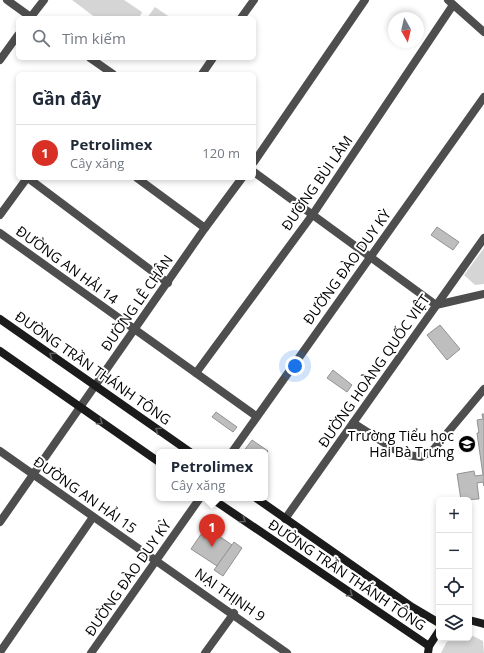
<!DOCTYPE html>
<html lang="vi">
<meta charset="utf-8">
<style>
body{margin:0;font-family:"Open Sans",sans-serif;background:#f2f2f3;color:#1f2937}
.controls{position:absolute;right:12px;bottom:12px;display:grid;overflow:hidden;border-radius:6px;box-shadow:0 2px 6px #0003}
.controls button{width:36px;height:36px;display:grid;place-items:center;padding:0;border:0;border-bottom:1px solid #e0e1e3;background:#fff;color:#1f2937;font:20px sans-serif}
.compass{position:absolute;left:388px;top:12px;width:36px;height:36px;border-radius:50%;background:#fff;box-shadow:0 2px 6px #0003;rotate:172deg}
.you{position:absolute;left:295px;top:366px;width:14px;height:14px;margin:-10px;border:3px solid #fff;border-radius:50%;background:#1a73e8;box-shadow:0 0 0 6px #1a73e833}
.badge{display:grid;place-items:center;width:26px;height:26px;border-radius:50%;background:#d93025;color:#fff;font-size:13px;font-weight:700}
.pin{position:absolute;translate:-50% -33px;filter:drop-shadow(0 1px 2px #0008)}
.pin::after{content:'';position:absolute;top:21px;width:14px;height:12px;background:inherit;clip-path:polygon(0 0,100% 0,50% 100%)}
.popup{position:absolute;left:156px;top:449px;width:112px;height:52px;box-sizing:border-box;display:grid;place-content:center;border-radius:6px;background:#fff;filter:drop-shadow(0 1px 3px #0005);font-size:13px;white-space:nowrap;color:#747a83}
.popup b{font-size:15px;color:#1f2937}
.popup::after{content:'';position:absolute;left:50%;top:100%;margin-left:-8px;border:8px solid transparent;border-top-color:#fff}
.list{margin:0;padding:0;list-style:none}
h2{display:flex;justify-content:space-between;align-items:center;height:52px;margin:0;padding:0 16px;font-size:17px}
h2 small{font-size:13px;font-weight:400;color:#747a83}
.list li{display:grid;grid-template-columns:26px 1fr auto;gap:12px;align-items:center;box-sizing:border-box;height:56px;padding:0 16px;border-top:1px solid #e0e1e3}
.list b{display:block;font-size:15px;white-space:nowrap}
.list p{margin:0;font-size:13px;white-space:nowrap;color:#747a83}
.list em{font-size:13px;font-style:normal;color:#747a83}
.icon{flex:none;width:22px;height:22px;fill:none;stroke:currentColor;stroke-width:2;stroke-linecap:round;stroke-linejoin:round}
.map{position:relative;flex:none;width:484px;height:653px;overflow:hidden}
.search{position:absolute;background:#fff;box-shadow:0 2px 6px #0003;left:16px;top:16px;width:240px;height:44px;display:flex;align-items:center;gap:10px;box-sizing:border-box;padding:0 14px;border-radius:6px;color:#747a83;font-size:15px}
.panel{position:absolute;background:#fff;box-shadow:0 2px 6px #0003;left:16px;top:72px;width:240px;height:108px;border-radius:6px}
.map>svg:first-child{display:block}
.green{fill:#d5d5d5}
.building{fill:#bebebe;stroke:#929292}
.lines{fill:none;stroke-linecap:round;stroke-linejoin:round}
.street{stroke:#4e4e4e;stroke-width:8}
.secondary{stroke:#1b1b1b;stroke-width:8}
.oneway{stroke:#5f5f5f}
.labels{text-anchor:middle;stroke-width:4;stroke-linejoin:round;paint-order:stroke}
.street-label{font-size:14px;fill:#000;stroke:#fff}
.poi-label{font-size:14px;fill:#000;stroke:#fff;text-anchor:end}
</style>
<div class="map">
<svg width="484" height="653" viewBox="0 0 484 653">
<rect width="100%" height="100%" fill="#fff"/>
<g class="green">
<path d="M72,0H124L142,12L139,18H96Z"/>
<path d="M155,7L171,18H147Z"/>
<path d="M484,248V284L475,285L464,275Z"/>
<path d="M469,634L483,641L484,653H441L446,643L451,638H469Z"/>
</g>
<g class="building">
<path d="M437,227L459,242L453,250L431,235Z"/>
<path d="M440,325L460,349L447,360L427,335Z"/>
<path d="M333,370L352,385L347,392L327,378Z"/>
<path d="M216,412L237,427L233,432L212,417Z"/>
<path d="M482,414H484V486L483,482L477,483L479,499L461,500L457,474L474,471L475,476L483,475L477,433H479L477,420L483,419Z"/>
<path d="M252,440L268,451L265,455V452H243Z"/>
<path d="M206,527L232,545L217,566L191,549Z"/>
<path d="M234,542L242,548L223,576L214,570Z"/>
</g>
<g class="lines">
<g class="street">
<path d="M7,0L32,18"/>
<path d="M448,0L484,32"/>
<path d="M30,18L44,0"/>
<path d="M241,18L254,0"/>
<path d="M90,58L113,74"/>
<path d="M0,60L18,35"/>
<path d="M202,74L213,58"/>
<path d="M254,162L365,0"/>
<path d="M254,172L436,305"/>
<path d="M28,178L168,283"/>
<path d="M137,178L205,228"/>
<path d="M0,215L27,178"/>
<path d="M0,233L256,416"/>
<path d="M436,305L484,294"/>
<path d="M196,373L313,214L453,5"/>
<path d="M353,423L394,449L408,455L421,457L433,450L484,389"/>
<path d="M0,451L287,653"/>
<path d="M232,452L484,97"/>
<path d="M285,519L484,238"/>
<path d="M0,522L205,228L242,178"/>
<path d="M0,652L93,517"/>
<path d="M91,653L200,498"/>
<path d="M205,653L234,613"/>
</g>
<g class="secondary">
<path d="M0,319L190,452"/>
<path d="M0,351L159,462"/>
<path d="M211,498L429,646"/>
<path d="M256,498L412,607L439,623"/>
<path d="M469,620L484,624"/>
<path d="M428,653L429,646L439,631"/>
</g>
</g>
<defs><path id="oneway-chevron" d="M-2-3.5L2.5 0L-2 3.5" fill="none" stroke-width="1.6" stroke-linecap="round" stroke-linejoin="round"/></defs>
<g class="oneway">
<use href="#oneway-chevron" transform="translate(52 355) rotate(-145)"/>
<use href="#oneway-chevron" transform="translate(100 422) rotate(35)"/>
<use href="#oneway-chevron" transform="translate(158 430) rotate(-145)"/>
<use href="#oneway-chevron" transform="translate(243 520) rotate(35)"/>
<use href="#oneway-chevron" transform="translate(350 594) rotate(35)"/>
</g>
<defs>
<g id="school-disc" transform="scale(0.9)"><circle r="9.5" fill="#000" stroke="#fff"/><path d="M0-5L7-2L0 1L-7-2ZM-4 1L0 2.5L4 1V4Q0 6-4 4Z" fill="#fff"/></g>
</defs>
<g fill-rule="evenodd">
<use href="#school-disc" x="467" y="444"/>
</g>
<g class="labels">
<g class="street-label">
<text transform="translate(317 183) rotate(-55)" y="5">ĐƯỜNG BÙI LÂM</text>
<text transform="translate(67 265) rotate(36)" y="5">ĐƯỜNG AN HẢI 14</text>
<text transform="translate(347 267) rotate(-54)" y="5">ĐƯỜNG ĐÀO DUY KỲ</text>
<text transform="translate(137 303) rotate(-55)" y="5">ĐƯỜNG LÊ CHÂN</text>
<text transform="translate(93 368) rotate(35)" y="5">ĐƯỜNG TRẦN THÁNH TÔNG</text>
<text transform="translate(374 371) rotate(-55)" y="5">ĐƯỜNG HOÀNG QUỐC VIỆT</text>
<text transform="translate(85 495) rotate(35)" y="5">ĐƯỜNG AN HẢI 15</text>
<text transform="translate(347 575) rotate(34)" y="5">ĐƯỜNG TRẦN THÁNH TÔNG</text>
<text transform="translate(128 578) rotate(-55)" y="5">ĐƯỜNG ĐÀO DUY KỲ</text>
<text transform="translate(230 595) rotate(35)" y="5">NẠI THỊNH 9</text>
</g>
<g class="poi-label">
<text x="454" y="441">Trường Tiểu học<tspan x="454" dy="16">Hai Bà Trưng</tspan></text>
</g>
</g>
</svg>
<div class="controls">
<button>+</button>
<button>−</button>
<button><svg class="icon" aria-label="locate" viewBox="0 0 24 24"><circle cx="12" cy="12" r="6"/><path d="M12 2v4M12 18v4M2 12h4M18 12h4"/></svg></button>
<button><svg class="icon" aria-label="layers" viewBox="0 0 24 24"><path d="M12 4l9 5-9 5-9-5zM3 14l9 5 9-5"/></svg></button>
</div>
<svg class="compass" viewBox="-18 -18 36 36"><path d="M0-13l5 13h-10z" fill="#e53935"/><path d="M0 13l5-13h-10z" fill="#747a83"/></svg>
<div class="you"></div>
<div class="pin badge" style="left:212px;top:547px">1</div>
<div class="popup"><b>Petrolimex</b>Cây xăng</div>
<div class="search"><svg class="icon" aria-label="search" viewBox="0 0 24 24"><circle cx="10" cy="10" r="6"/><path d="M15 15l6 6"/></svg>Tìm kiếm</div>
<section class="panel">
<h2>Gần đây<small></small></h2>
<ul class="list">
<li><span class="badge">1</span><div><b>Petrolimex</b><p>Cây xăng</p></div><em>120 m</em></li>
</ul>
</section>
</div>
